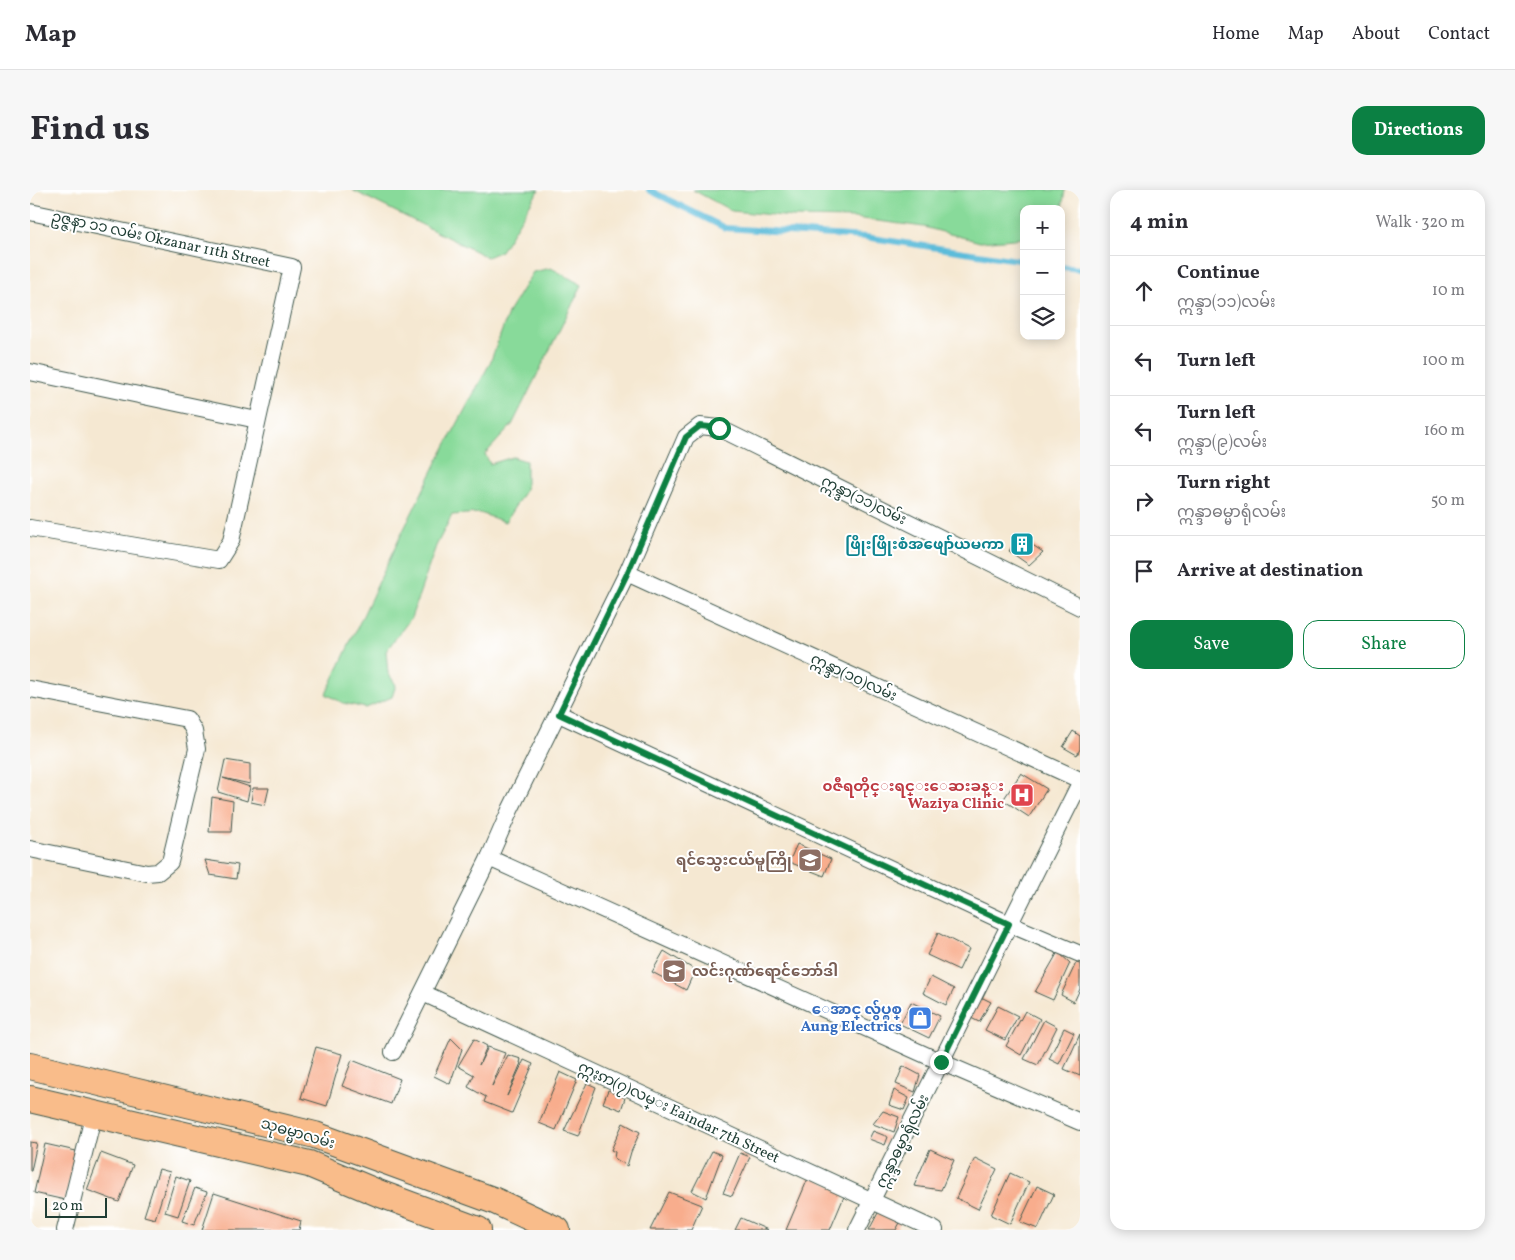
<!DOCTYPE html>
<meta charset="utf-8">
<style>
body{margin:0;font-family:Vollkorn,"Noto Sans Myanmar",serif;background:#f7f7f7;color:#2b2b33}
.controls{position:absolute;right:15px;top:15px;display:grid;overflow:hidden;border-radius:10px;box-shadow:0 2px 12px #0003}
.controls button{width:45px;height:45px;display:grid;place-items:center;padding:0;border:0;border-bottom:1px solid #e1e1e2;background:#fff;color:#2b2b33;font:25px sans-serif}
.scale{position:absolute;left:15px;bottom:12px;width:62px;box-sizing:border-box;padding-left:5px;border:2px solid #1f3d34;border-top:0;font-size:14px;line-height:18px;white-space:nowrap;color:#1f3d34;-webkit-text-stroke:4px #fff;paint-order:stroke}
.stop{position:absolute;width:15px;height:15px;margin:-11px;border:4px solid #0b8043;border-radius:50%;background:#fff}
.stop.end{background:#0b8043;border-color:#fff;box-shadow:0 1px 5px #0008}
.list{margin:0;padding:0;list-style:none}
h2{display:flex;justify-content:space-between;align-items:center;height:65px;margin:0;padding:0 20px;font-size:21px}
h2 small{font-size:16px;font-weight:400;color:#7c7c81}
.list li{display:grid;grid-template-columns:32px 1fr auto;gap:15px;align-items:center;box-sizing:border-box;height:70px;padding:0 20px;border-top:1px solid #e1e1e2}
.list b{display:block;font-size:19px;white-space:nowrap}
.list p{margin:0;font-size:16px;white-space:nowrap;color:#7c7c81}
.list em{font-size:16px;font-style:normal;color:#7c7c81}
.actions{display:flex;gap:10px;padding:15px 20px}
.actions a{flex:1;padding:11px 0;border:1px solid #0b8043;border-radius:15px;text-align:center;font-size:18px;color:#0b8043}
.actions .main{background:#0b8043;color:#fff}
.icon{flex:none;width:28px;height:28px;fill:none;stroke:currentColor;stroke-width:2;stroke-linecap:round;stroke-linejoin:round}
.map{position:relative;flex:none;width:1050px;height:1040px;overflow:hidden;border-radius:15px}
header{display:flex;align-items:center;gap:30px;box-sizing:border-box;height:70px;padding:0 25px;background:#fff;border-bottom:1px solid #e1e1e2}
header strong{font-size:24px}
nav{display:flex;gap:28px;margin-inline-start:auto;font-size:18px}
.intro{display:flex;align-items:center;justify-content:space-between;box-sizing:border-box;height:120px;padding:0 30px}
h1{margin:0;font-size:35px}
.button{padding:12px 22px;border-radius:15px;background:#0b8043;color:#fff;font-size:18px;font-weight:700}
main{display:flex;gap:30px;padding:0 30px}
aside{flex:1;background:#fff;border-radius:15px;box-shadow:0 2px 12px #0003}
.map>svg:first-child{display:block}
.green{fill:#88da9a;stroke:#548c67}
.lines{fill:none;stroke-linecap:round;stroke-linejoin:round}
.stream{stroke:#5bbcda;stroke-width:6}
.building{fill:#f8ad8d}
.street-casing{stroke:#3f574c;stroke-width:18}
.primary-casing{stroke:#3f574c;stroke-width:28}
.street{stroke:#fff;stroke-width:16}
.primary{stroke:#f9bc8a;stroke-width:26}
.route{stroke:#0b8043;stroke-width:6}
.labels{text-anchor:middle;stroke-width:4;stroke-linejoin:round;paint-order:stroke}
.street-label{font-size:15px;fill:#1f3d34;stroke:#fff}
.culture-label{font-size:15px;font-weight:bold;fill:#0d838f;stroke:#fff;text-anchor:end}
.health-label{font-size:15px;font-weight:bold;fill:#be3a42;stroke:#fff;text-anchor:end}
.education-label{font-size:15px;font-weight:bold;fill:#785e54;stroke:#fff;text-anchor:end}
.shop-label{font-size:15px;font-weight:bold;fill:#366cbe;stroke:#fff;text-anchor:end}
</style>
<header>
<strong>Map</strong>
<nav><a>Home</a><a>Map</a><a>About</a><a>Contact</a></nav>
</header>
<div class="intro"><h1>Find us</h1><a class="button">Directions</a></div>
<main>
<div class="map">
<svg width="1050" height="1040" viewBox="0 0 1050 1040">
<rect width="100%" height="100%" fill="#fff"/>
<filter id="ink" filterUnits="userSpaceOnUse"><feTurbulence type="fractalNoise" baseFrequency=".02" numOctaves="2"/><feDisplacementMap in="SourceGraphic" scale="10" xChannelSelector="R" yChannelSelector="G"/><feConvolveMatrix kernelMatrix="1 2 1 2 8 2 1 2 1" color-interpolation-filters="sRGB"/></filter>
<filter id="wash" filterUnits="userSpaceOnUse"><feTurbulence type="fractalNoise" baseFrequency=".0096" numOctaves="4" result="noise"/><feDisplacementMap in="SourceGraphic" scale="20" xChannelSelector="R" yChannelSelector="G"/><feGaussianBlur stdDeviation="1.12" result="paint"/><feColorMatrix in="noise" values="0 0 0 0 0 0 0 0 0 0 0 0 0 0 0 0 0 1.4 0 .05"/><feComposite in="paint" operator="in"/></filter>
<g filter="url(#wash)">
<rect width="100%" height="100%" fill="#f5e8d2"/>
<g class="green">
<path d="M322,0H509L471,61L457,67Z"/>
<path d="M663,0H1035L1031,25V19H994V48L950,52L894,37L825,28L763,27L702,21Z"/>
<path d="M521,78L552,95L482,235L455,264L460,274L483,267L496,271V299L475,332L450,323L422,325L406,356L381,428L356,461L358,483L366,495L362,507L336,518L313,513L296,504L370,347L408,270L460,173L479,121L503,82Z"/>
</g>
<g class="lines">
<g class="stream">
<path d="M619,0L695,38L835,47L994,71"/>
<path d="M1031,77L1050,79"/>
</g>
</g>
<g id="blocks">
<g class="building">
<path d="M989,346L1013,362L999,375L979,361Z"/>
<path d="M1043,541L1050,546V559L1047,565L1033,557Z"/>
<path d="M195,570L220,574V594L193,588L220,597L217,611L188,602Z"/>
<path d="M991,583L1017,599L999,627L973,610Z"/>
<path d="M223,598H239L235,615L221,612Z"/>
<path d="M182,607L203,611L201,642H179Z"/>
<path d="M767,654L801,669L794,686L759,672Z"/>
<path d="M175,670L208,675L206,689L180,685Z"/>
<path d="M908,743L939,759L929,780L897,765Z"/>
<path d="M634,761L665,780L656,800L622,782Z"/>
<path d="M1028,762L1040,773L1023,810L1005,802Z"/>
<path d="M1046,773L1050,774V799L1044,812L1031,805Z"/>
<path d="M901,787L924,799L916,815L893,803Z"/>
<path d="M951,807L961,812L949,832L939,827Z"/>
<path d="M881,812L910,826L899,848L870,834Z"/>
<path d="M968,816L988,826L975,850L955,840Z"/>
<path d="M995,821L1010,829L991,865L976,856Z"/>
<path d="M1014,830L1027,837L1008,875L994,869Z"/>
<path d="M1034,838L1044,843L1029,874L1019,869Z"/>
<path d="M1050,844V886L1034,879Z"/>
<path d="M421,848L432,859L420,894L404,886Z"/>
<path d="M444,849L457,856L449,875L458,857L475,863L462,896L478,865L491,869L490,873H491L477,906L494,870L503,874L482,923L454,912L456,907L438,897L444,885L428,876Z"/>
<path d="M286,857L312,864L297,916L271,908Z"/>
<path d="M322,870L370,889L361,914L312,896Z"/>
<path d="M873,876L890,885L885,902L866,894Z"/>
<path d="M530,882L547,890L526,940L509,933Z"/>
<path d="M557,893L566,897L548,946L534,941Z"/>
<path d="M578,900L595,908L591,920L573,913Z"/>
<path d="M864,900L879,908L874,920L859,915Z"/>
<path d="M853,921L869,927L864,942L843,934Z"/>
<path d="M593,933L610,942L601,962L597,976L584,968L585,962L581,960Z"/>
<path d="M843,941L858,947L855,955L839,949Z"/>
<path d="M0,952L7,953L1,981H0Z"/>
<path d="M15,954L46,961L35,1010L4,1003Z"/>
<path d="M900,959L924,970L911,1000L884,996Z"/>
<path d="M682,961L692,965L676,1008L662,1001Z"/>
<path d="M71,963L103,975L89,1012L57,1000Z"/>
<path d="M710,963L720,967L702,1006L693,1003Z"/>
<path d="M945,968L967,979L948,1019L926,1008Z"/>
<path d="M129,979L140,982L125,1029L114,1026Z"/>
<path d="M980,983L999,992L980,1034L961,1025Z"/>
<path d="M146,986L160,991L148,1026L135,1022Z"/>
<path d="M779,986L816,1002L800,1040H756Z"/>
<path d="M1007,996L1024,1004L1008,1039L990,1032Z"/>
<path d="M165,998L177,1002L164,1035L152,1031Z"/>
<path d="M639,1002L672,1015L661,1040H620Z"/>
<path d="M184,1003L271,1031L269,1040H172Z"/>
<path d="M850,1019L872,1029L866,1040H839Z"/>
<path d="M711,1028L738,1040H705Z"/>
</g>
</g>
</g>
<g filter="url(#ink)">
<use href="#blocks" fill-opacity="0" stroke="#3f574c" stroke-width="1"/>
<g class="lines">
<g class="street-casing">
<g id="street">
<path d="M0,22L262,77L201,351L189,370L0,338"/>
<path d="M0,182L227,230"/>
<path d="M597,383L1050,590"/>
<path d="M0,499L157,529L164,541L167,559L140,672L128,682L117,683L0,659"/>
<path d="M529,524L979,734L1050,764"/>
<path d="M459,668L911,872L1050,932"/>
<path d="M393,803L905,1040"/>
<path d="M363,862L459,668L480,620L597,383L656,247L670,236L689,238L1050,417"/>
<path d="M35,1040L64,923"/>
<path d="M827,1040L1050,593"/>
</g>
</g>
<g class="primary-casing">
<g id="primary">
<path d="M0,876L285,945L465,1011L527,1040"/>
<path d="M0,909L279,974L348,1003L448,1040"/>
</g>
</g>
<use href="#street" class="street"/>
<use href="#primary" class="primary"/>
</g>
</g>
<g class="lines" filter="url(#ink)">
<path class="route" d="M689,238L670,236L656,247L597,384L529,524L979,734L911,872"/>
</g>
<defs>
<g id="building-square" transform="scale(1.25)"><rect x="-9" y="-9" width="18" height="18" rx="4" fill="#0f9aa8" stroke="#fff"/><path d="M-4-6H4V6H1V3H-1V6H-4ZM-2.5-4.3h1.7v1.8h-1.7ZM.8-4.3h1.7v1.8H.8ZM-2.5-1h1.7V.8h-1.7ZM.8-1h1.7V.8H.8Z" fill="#fff"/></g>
<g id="hospital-square" transform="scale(1.25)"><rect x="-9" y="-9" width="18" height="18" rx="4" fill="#e0444e" stroke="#fff"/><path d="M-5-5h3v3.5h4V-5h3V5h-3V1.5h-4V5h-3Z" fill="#fff"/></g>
<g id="school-square" transform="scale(1.25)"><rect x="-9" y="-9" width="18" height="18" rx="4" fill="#8d6e63" stroke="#fff"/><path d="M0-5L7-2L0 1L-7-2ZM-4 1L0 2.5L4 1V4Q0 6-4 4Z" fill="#fff"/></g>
<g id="shop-square" transform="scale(1.25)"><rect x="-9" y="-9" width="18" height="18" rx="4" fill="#3f7fe0" stroke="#fff"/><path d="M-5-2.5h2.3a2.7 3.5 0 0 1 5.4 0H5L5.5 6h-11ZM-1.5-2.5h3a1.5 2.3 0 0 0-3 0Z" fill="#fff"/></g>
</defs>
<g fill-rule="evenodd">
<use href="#building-square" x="992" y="354"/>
<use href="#hospital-square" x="992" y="605"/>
<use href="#school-square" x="780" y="670"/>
<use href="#school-square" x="644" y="781"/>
<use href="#shop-square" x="890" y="828"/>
</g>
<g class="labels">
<g class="street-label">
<text transform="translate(131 49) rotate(12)" y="5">ဥဇ္ဇနာ ၁၁ လမ်း Okzanar 11th Street</text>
<text transform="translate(834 310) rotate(26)" y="5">ဣန္ဒာ(၁၁)လမ်း</text>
<text transform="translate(824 487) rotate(25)" y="5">ဣန္ဒာ(၁၀)လမ်း</text>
<text transform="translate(649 922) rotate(25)" y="5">ဣႏၵာ(၇)လမ္း Eaindar 7th Street</text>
<text transform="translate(268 943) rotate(16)" y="5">သုဓမ္မာလမ်း</text>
<text transform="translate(872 951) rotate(-64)" y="5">ဣန္ဒာဓမ္မာရုံလမ်း</text>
</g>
<g class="culture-label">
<text x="974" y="359">ဖြိုးဖြိုးစံအဖျော်ယမကာ</text>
</g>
<g class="health-label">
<text x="974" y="601">၀ဇီရတိုင္းရင္းေဆးခန္း<tspan x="974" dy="17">Waziya Clinic</tspan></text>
</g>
<g class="education-label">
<text x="762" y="675">ရင်သွေးငယ်မူကြို</text>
<text x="662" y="786" text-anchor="start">လင်းဂုဏ်ရောင်ဘော်ဒါ</text>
</g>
<g class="shop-label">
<text x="872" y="824">ေအာင္ လ်ွပ္စစ္<tspan x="872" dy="17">Aung Electrics</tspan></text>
</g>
</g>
</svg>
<div class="controls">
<button>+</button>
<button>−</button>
<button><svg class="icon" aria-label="layers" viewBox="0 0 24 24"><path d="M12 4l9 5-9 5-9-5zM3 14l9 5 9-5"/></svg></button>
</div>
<div class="scale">20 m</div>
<div class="stop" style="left:689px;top:238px"></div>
<div class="stop end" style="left:911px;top:872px"></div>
</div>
<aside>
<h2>4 min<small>Walk · 320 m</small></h2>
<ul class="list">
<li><svg class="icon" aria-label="ahead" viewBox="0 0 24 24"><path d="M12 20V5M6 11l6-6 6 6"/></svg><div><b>Continue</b><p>ဣန္ဒာ(၁၁)လမ်း</p></div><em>10 m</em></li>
<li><svg class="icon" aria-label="left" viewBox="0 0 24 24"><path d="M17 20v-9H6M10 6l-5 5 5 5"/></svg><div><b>Turn left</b></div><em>100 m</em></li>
<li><svg class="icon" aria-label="left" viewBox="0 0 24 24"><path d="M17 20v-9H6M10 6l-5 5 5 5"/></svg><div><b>Turn left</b><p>ဣန္ဒာ(၉)လမ်း</p></div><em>160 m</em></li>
<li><svg class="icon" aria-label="right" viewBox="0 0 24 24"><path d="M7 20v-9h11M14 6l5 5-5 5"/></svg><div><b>Turn right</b><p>ဣန္ဒာဓမ္မာရုံလမ်း</p></div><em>50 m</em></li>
<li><svg class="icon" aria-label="arrive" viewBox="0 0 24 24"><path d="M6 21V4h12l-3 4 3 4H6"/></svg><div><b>Arrive at destination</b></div></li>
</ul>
<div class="actions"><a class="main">Save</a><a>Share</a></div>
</aside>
</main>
